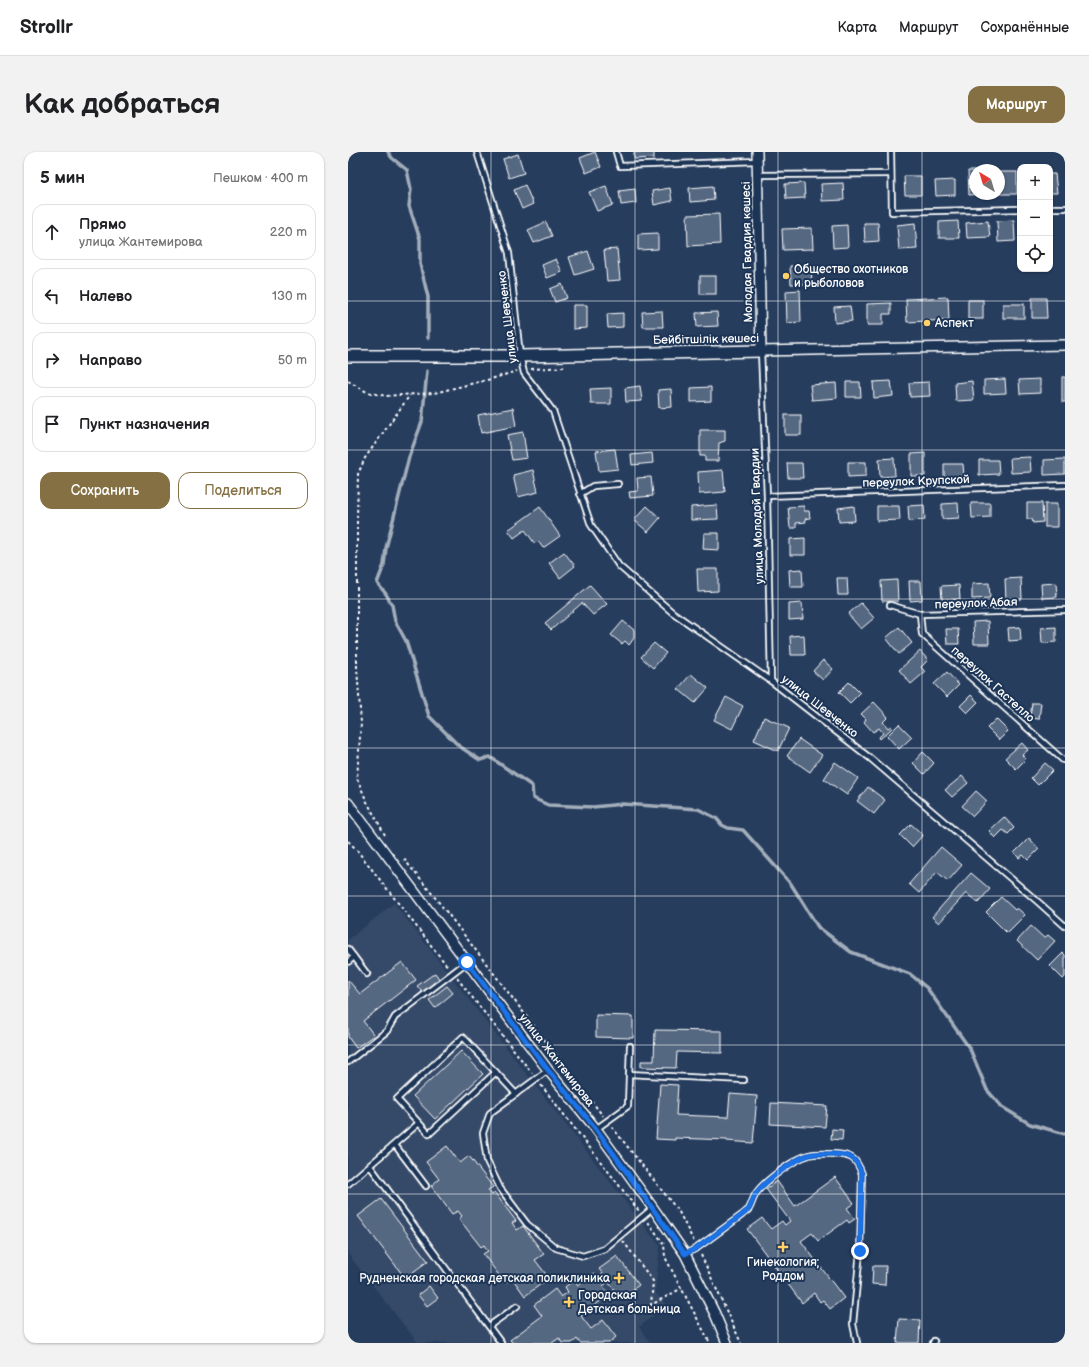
<!DOCTYPE html>
<html lang="ru">
<meta charset="utf-8">
<style>
body{margin:0;font-family:"Balsamiq Sans",sans-serif;background:#f2f2f2;color:#202124}
.controls{position:absolute;right:12px;top:12px;display:grid;overflow:hidden;border-radius:8px;box-shadow:0 1px 3px #0004}
.controls button{width:36px;height:36px;display:grid;place-items:center;padding:0;border:0;border-bottom:1px solid #e0e0e0;background:#fff;color:#202124;font:20px sans-serif}
.compass{position:absolute;left:621px;top:12px;width:36px;height:36px;border-radius:50%;background:#fff;box-shadow:0 1px 3px #0004;rotate:322deg}
.stop{position:absolute;width:12px;height:12px;margin:-9px;border:3px solid #1a73e8;border-radius:50%;background:#fff}
.stop.end{background:#1a73e8;border-color:#fff;box-shadow:0 1px 4px #0008}
.list{margin:0;padding:0;list-style:none}
h2{display:flex;justify-content:space-between;align-items:center;height:52px;margin:0;padding:0 16px;font-size:17px}
h2 small{font-size:13px;font-weight:400;color:#757577}
.list li{display:grid;grid-template-columns:26px 1fr auto;gap:12px;align-items:center;box-sizing:border-box;height:56px;margin:0 8px 8px;padding:0 8px;border:1px solid #e0e0e0;border-radius:12px}
.list b{display:block;font-size:15px;white-space:nowrap}
.list p{margin:0;font-size:13px;white-space:nowrap;color:#757577}
.list em{font-size:13px;font-style:normal;color:#757577}
.actions{display:flex;gap:8px;padding:12px 16px}
.actions a{flex:1;padding:9px 0;border:1px solid #847042;border-radius:12px;text-align:center;font-size:14px;color:#847042}
.actions .main{background:#847042;color:#fff}
.icon{flex:none;width:22px;height:22px;fill:none;stroke:currentColor;stroke-width:2;stroke-linecap:round;stroke-linejoin:round}
.map{position:relative;flex:none;width:717px;height:1191px;overflow:hidden;border-radius:12px}
header{display:flex;align-items:center;gap:24px;box-sizing:border-box;height:56px;padding:0 20px;background:#fff;border-bottom:1px solid #e0e0e0}
header strong{font-size:19px}
nav{display:flex;gap:22px;margin-inline-start:auto;font-size:14px}
.intro{display:flex;align-items:center;justify-content:space-between;box-sizing:border-box;height:96px;padding:0 24px}
h1{margin:0;font-size:28px}
.button{padding:10px 18px;border-radius:12px;background:#847042;color:#fff;font-size:14px;font-weight:700}
main{display:flex;gap:24px;padding:0 24px}
aside{flex:1;background:#fff;border-radius:12px;box-shadow:0 1px 3px #0004}
.map>svg:first-child{display:block}
.built{fill:#344a68}
.lines{fill:none;stroke-linecap:round;stroke-linejoin:round}
.stream{stroke:#a4aebb;stroke-width:3.5}
.building{fill:#556781;stroke:#fff}
.service-casing{stroke:#fff;stroke-width:8}
.minor-casing{stroke:#fff;stroke-width:12}
.tertiary-casing{stroke:#fff;stroke-width:14}
.path{stroke:#fff;stroke-width:2;stroke-dasharray:3 3;stroke-linecap:butt}
.service{stroke:#1d3557;stroke-width:4.5}
.minor{stroke:#1d3557;stroke-width:9}
.tertiary{stroke:#1d3557;stroke-width:11}
.route{stroke:#1a73e8;stroke-width:5}
.grid{fill:none;stroke:#fff;stroke-width:1;stroke-opacity:0.55}
.poi-dot{fill:#ffd166;stroke:#1d3557;stroke-width:1.5}
.labels{text-anchor:middle;stroke-width:4;stroke-linejoin:round;paint-order:stroke}
.street-label{font-size:12px;fill:#fff;stroke:#1d3557}
.poi-label{font-size:12px;fill:#fff;stroke:#1d3557;text-anchor:start}
</style>
<header>
<strong>Strollr</strong>
<nav><a>Карта</a><a>Маршрут</a><a>Сохранённые</a></nav>
</header>
<div class="intro"><h1>Как добраться</h1><a class="button">Маршрут</a></div>
<main>
<aside>
<h2>5 мин<small>Пешком · 400 m</small></h2>
<ul class="list">
<li><svg class="icon" aria-label="ahead" viewBox="0 0 24 24"><path d="M12 20V5M6 11l6-6 6 6"/></svg><div><b>Прямо</b><p>улица Жантемирова</p></div><em>220 m</em></li>
<li><svg class="icon" aria-label="left" viewBox="0 0 24 24"><path d="M17 20v-9H6M10 6l-5 5 5 5"/></svg><div><b>Налево</b></div><em>130 m</em></li>
<li><svg class="icon" aria-label="right" viewBox="0 0 24 24"><path d="M7 20v-9h11M14 6l5 5-5 5"/></svg><div><b>Направо</b></div><em>50 m</em></li>
<li><svg class="icon" aria-label="arrive" viewBox="0 0 24 24"><path d="M6 21V4h12l-3 4 3 4H6"/></svg><div><b>Пункт назначения</b></div></li>
</ul>
<div class="actions"><a class="main">Сохранить</a><a>Поделиться</a></div>
</aside>
<div class="map">
<svg width="717" height="1191" viewBox="0 0 717 1191">
<rect width="100%" height="100%" fill="#263d5e"/>
<filter id="ink" filterUnits="userSpaceOnUse"><feTurbulence type="fractalNoise" baseFrequency=".025" numOctaves="2"/><feDisplacementMap in="SourceGraphic" scale="8" xChannelSelector="R" yChannelSelector="G"/><feConvolveMatrix kernelMatrix="1 2 1 2 8 2 1 2 1" color-interpolation-filters="sRGB"/></filter>
<g filter="url(#ink)">
<path class="built" d="M46,751L312,1094L307,1140L319,1154L291,1175L302,1191H70L0,1102V788Z"/>
<g class="lines">
<g class="stream">
<path d="M40,0L44,6L59,18L63,37L61,54L72,87V112L80,145V186"/>
<path d="M79,219L74,270L61,305L38,396L36,413L29,431L38,442L44,453L47,469L58,489L81,564L111,594L132,608L142,605L184,634L185,646L200,653L245,655L275,652L350,657L368,666L374,673L380,676L395,678L443,732L470,775L503,800L562,822L579,836L622,897L639,938L654,955L682,972L717,982"/>
</g>
</g>
<g class="building">
<path d="M247,0L253,15L238,21L232,6Z"/>
<path d="M286,0H306V6L286,7Z"/>
<path d="M170,2L176,21L161,26L155,7Z"/>
<path d="M620,19H627V42H634L621,43Z"/>
<rect x="651" y="20" width="18" height="22"/>
<path d="M702,22H707L709,41H702Z"/>
<path d="M556,24H573V43H557Z"/>
<path d="M607,28V43L588,44L587,29Z"/>
<path d="M456,31L457,46L438,47L437,32Z"/>
<path d="M495,31L496,48L474,49L473,32Z"/>
<path d="M177,33L185,52L174,57L166,38Z"/>
<path d="M258,34L265,53L249,59L241,40Z"/>
<path d="M365,34L366,48L342,50L341,36Z"/>
<path d="M322,36L324,49L306,53L304,39Z"/>
<path d="M287,37L288,51L273,53L271,39Z"/>
<path d="M371,62L372,92L340,94L339,63Z"/>
<path d="M666,68L667,89L650,90L649,69Z"/>
<path d="M610,69L611,86H591V70Z"/>
<path d="M640,69L642,85L619,86L618,71Z"/>
<path d="M198,70L204,84L186,91L180,78Z"/>
<path d="M516,71H530L531,89L517,90Z"/>
<path d="M567,71L569,97L551,98L549,73Z"/>
<path d="M499,73L500,95L485,96L484,74Z"/>
<path d="M464,76L465,97L435,98L434,77Z"/>
<path d="M310,81V97L290,98V82Z"/>
<path d="M269,97L272,128L259,129L256,98Z"/>
<path d="M240,99L246,117L227,123L221,105Z"/>
<path d="M208,107L214,120L199,126L194,113Z"/>
<path d="M442,114H463L464,132H443Z"/>
<rect x="352" y="124" width="16" height="18"/>
<path d="M214,132L219,146L207,150L202,137Z"/>
<path d="M452,138L453,170L439,171L438,139Z"/>
<path d="M600,145L601,168L559,170L558,147Z"/>
<path d="M684,146H698L699,166H684Z"/>
<rect x="620" y="148" width="15" height="19"/>
<path d="M543,151V162H535V173H519V152Z"/>
<rect x="655" y="152" width="21" height="14"/>
<path d="M225,153H239V176L225,177Z"/>
<path d="M502,154L504,169L487,171L486,155Z"/>
<path d="M314,159L315,175H295L294,160Z"/>
<path d="M369,160L370,174L349,175L348,161Z"/>
<path d="M275,161V175L260,176L259,162Z"/>
<rect x="714" y="225" width="3" height="25"/>
<path d="M657,227L658,241L636,242V228Z"/>
<path d="M692,227V241L672,242L671,228Z"/>
<path d="M543,229L545,244L526,246L525,230Z"/>
<path d="M624,229L626,248L608,249L607,231Z"/>
<path d="M498,230H512L513,245H498Z"/>
<path d="M581,230L582,244L562,245L561,231Z"/>
<path d="M488,231L489,246L464,248L462,233Z"/>
<path d="M292,234L294,249L278,250L277,236Z"/>
<path d="M363,235V249L343,250V236Z"/>
<path d="M263,236V252H243L242,237Z"/>
<path d="M323,237L324,255L311,256L310,238Z"/>
<path d="M165,256L168,274L133,281L130,263Z"/>
<rect x="437" y="263" width="16" height="20"/>
<path d="M352,278H377V289L371,291L370,309H357V304H352Z"/>
<path d="M175,280L179,306L164,308L159,283Z"/>
<path d="M267,297L270,317L251,319L248,299Z"/>
<path d="M304,301L305,311L284,313L283,303Z"/>
<path d="M577,301V324H563V302Z"/>
<path d="M682,305L683,320L663,321L662,306Z"/>
<path d="M546,306L547,324L532,325L531,307Z"/>
<path d="M717,307V322L696,323V308Z"/>
<path d="M631,308H650L651,322L631,323Z"/>
<path d="M500,310H518V324L500,325Z"/>
<path d="M439,311H454L455,326H440Z"/>
<path d="M596,312H615L616,324L596,325Z"/>
<path d="M185,318L190,340L170,345L165,323Z"/>
<path d="M375,318L377,340L351,342L350,320Z"/>
<path d="M303,325L305,344L282,346L281,340L290,339L289,326Z"/>
<path d="M610,351L611,366L594,367V352Z"/>
<path d="M623,351H642V365L624,366Z"/>
<path d="M679,351H694L695,370L685,371L684,367H679Z"/>
<rect x="697" y="352" width="12" height="23"/>
<path d="M369,353L370,367L343,368V355Z"/>
<path d="M576,353L577,368L561,369L560,354Z"/>
<path d="M299,354L312,366L300,380L286,368Z"/>
<path d="M456,354V359H461L462,366L457,367L458,370L448,371V376H442L440,355Z"/>
<path d="M506,354L507,369L491,370L490,356Z"/>
<path d="M529,354H551L552,368L529,369Z"/>
<path d="M192,355L212,384L195,396L190,389L187,392L177,378L166,386L160,378Z"/>
<path d="M356,381H371V398L355,397Z"/>
<path d="M457,386V403H442V387Z"/>
<path d="M216,400L227,414L212,426L201,411Z"/>
<path d="M349,417H370V439L350,440Z"/>
<path d="M454,417L455,435H442L441,418Z"/>
<path d="M489,426H499L500,443H490Z"/>
<path d="M673,426L674,447L658,448L657,427Z"/>
<path d="M549,428L550,449H534L533,429Z"/>
<path d="M561,429H573L574,448L562,449Z"/>
<path d="M641,431L642,446L624,447V432Z"/>
<path d="M708,431L709,445L694,446L693,432Z"/>
<path d="M242,433L259,452L245,463L234,451L203,478L197,471Z"/>
<path d="M611,433L612,447L594,448L593,434Z"/>
<path d="M454,451L455,467L441,468V452Z"/>
<path d="M513,451L526,466L513,477L500,462Z"/>
<path d="M275,469L286,478V486L281,493L277,489L274,492L263,483Z"/>
<path d="M640,469L641,492H626L625,470Z"/>
<path d="M551,475L564,491L551,502L538,486Z"/>
<path d="M672,475L673,488L661,489L660,476Z"/>
<path d="M708,475V490L694,491L693,476Z"/>
<path d="M598,477H610L611,492H599Z"/>
<path d="M456,483L457,503H443L442,484Z"/>
<path d="M306,491L318,501L305,516L293,505Z"/>
<path d="M572,499L580,508L573,515L577,520L563,532L551,518Z"/>
<path d="M475,508L485,517L475,528L465,519Z"/>
<path d="M599,520L611,533L599,545L586,532Z"/>
<path d="M343,522L360,536L347,551L330,537Z"/>
<path d="M501,530L512,541L502,551L491,540Z"/>
<path d="M623,543L630,550L619,561L612,554Z"/>
<path d="M378,545L395,554L384,577L366,568Z"/>
<path d="M526,550L540,565L535,570L540,576L543,574L544,576L532,587L531,585L535,581L531,576L525,580L516,570L518,567L513,562Z"/>
<path d="M684,551H693L691,567L682,566Z"/>
<path d="M416,565L441,576L430,599L406,588Z"/>
<path d="M648,567L660,579L651,588L639,576Z"/>
<path d="M551,572L564,585L551,597L539,584Z"/>
<path d="M451,587L474,603L462,620L439,604Z"/>
<path d="M674,591L680,598L674,603L678,607L668,617L657,606Z"/>
<path d="M575,600L586,611L576,622L565,611Z"/>
<path d="M487,610L510,626L499,643L476,627Z"/>
<path d="M697,611L705,618L690,633L683,626Z"/>
<path d="M614,624L620,631L604,645L597,638Z"/>
<path d="M520,635L537,648L526,662L509,649Z"/>
<path d="M628,639L639,649L625,664L614,654Z"/>
<path d="M656,665L666,676L660,682L655,678L647,686L641,679Z"/>
<path d="M563,672L575,683L564,695L552,683Z"/>
<path d="M681,686L691,697L680,708L675,703L671,706L666,701Z"/>
<path d="M593,695L614,713L600,729L589,720L571,741L561,732Z"/>
<path d="M623,721L642,737L630,751L618,741L591,771L584,765Z"/>
<path d="M653,745L667,758L669,756L677,763L659,781L638,760Z"/>
<path d="M683,774L696,786L700,783L707,789L689,808L669,789Z"/>
<path d="M715,801L717,803V825L715,827L702,814Z"/>
<path d="M54,810L68,828L15,869L26,883L8,896L0,885V828L12,842Z"/>
<path d="M87,821L92,828L75,841L69,834Z"/>
<path d="M99,834L105,841L87,856L81,848Z"/>
<path d="M248,863L285,864V886L248,885Z"/>
<path d="M307,878L374,879V901L329,900L328,916L293,915V909H306Z"/>
<path d="M113,899L135,922L87,967L65,944Z"/>
<path d="M312,932L330,933L328,963L380,965L382,942L409,944L405,991L379,989V988L327,986V988L308,987Z"/>
<path d="M423,951L479,954L477,975L422,972Z"/>
<path d="M484,977L495,978L494,988L483,987Z"/>
<path d="M99,994L112,1011L121,1004L145,1035L140,1038L144,1043L147,1041L168,1069L164,1071L169,1078L175,1074L196,1102L187,1108L201,1126L177,1144L164,1126L157,1131L135,1102L140,1099L136,1093L133,1095L111,1067L114,1064L110,1059L104,1062L83,1034L91,1027L78,1010Z"/>
<path d="M487,1025L506,1051L499,1056L507,1067L501,1071L499,1068L470,1089L464,1081L453,1089L496,1146L482,1157L475,1148L472,1150L466,1141L454,1151L399,1077L414,1066L423,1077L434,1069L437,1073L442,1069L418,1037L429,1029L447,1054Z"/>
<path d="M33,1047L80,1109L57,1126L10,1064Z"/>
<path d="M269,1104L291,1133L273,1146L260,1130L255,1134L262,1142L233,1164L243,1177L255,1168L268,1185L261,1191H232L229,1187L224,1191H214L211,1186L204,1191H165L162,1188L194,1164L186,1153L207,1137L213,1145L220,1140L217,1135L226,1128L230,1133L246,1121L249,1126L255,1122L251,1117Z"/>
<path d="M525,1114H538L537,1133L524,1132Z"/>
<path d="M81,1134L90,1146L79,1154L70,1143Z"/>
<path d="M551,1167L572,1168L571,1191H549Z"/>
</g>
<g class="lines">
<g class="service-casing">
<g id="service">
<path d="M129,0L161,101L172,204L176,221L205,259L243,373L271,414L324,460L423,529L522,606L689,749L717,774"/>
<path d="M268,0L272,14L409,9"/>
<path d="M543,0L544,60L672,57"/>
<path d="M410,23L543,22"/>
<path d="M702,56H717"/>
<path d="M413,199L419,344L423,529"/>
<path d="M232,342L245,334L270,332"/>
<path d="M419,344L717,333"/>
<path d="M542,453L572,462L717,458"/>
<path d="M572,462L574,482L715,608H717"/>
<path d="M0,797L19,822"/>
<path d="M0,810L6,805"/>
<path d="M0,910L39,879L47,865L119,810"/>
<path d="M200,918L142,961L135,981L139,1009L152,1036L179,1072L208,1096L235,1104L256,1097L305,1056"/>
<path d="M148,920L81,982L49,947L115,885L168,942"/>
<path d="M281,922L396,928"/>
<path d="M248,977L280,954L282,894"/>
<path d="M47,993L78,1034"/>
<path d="M22,1014L153,1191"/>
<path d="M0,1032L71,971"/>
<path d="M337,1102L349,1096L394,1063C396,1061 399,1059 401,1057C404,1052 405,1045 409,1040C417,1029 447,1006 461,1003C468,1001 477,1002 485,1002C503,1003 508,1005 514,1022L512,1099L505,1172L509,1191"/>
<path d="M141,1174L169,1154"/>
<path d="M585,1191L586,1189"/>
</g>
</g>
<g class="minor-casing">
<g id="minor">
<path d="M409,0L413,199L717,193"/>
<path d="M0,651L200,918L248,977L305,1056L337,1102L367,1162L379,1191"/>
</g>
</g>
<g class="tertiary-casing">
<path id="tertiary" d="M0,204H172L413,199"/>
</g>
<g class="path">
<path d="M183,217L218,215"/>
<path d="M0,229L19,240L38,244L68,242L86,241L143,227L169,219"/>
<path d="M37,683L18,648L9,626L13,571L9,516V367L10,322L17,306L62,243"/>
<path d="M0,689L8,697L100,815"/>
<path d="M56,707L97,758L255,964"/>
<path d="M109,826L184,921"/>
<path d="M193,933L291,1059"/>
<path d="M264,975L331,1060L346,1090"/>
<path d="M300,1070L316,1092L317,1105L362,1191"/>
<path d="M275,1089L305,1129L303,1153L334,1136"/>
<path d="M353,1103L393,1191"/>
</g>
<use href="#service" class="service"/>
<use href="#minor" class="minor"/>
<use href="#tertiary" class="tertiary"/>
</g>
</g>
<g class="lines" filter="url(#ink)">
<path class="route" d="M119,810L200,918L248,977L337,1102L349,1096L394,1063C396,1061 399,1059 401,1057C404,1052 405,1045 409,1040C417,1029 447,1007 461,1003C468,1001 477,1002 485,1002C503,1003 508,1005 514,1022L512,1099"/>
</g>
<path class="grid" d="M143,0V1191M287,0V1191M430,0V1191M574,0V1191M0,149H717M0,298H717M0,447H717M0,596H717M0,744H717M0,893H717M0,1042H717"/>
<g class="poi-dot">
<circle cx="438" cy="124" r="4"/>
<circle cx="579" cy="171" r="4"/>
<path d="M433 1089h4v4h4v4h-4v4h-4v-4h-4v-4h4z"/>
<path d="M269 1120h4v4h4v4h-4v4h-4v-4h-4v-4h4z"/>
<path d="M219 1144h4v4h4v4h-4v4h-4v-4h-4v-4h4z"/>
</g>
<g class="labels">
<g class="street-label">
<text transform="translate(399 100) rotate(-91)" y="4">Молодая Гвардия көшесі</text>
<text transform="translate(159 165) rotate(-97)" y="4">улица Шевченко</text>
<text transform="translate(358 187) rotate(-1)" y="4">Бейбітшілік көшесі</text>
<text transform="translate(568 329) rotate(-2)" y="4">переулок Крупской</text>
<text transform="translate(409 364) rotate(-92)" y="4">улица Молодой Гвардии</text>
<text transform="translate(628 451) rotate(-2)" y="4">переулок Абая</text>
<text transform="translate(645 532) rotate(42)" y="4">переулок Гастелло</text>
<text transform="translate(472 554) rotate(38)" y="4">улица Шевченко</text>
<text transform="translate(209 908) rotate(52)" y="4">улица Жантемирова</text>
</g>
<g class="poi-label">
<text x="446" y="121">Общество охотников<tspan x="446" dy="14">и рыболовов</tspan></text>
<text x="587" y="175">Аспект</text>
<text x="435" y="1114" text-anchor="middle">Гинекология;<tspan x="435" dy="14">Роддом</tspan></text>
<text x="262" y="1130" text-anchor="end">Рудненская городская детская поликлиника</text>
<text x="230" y="1147">Городская<tspan x="230" dy="14">Детская больница</tspan></text>
</g>
</g>
</svg>
<div class="controls">
<button>+</button>
<button>−</button>
<button><svg class="icon" aria-label="locate" viewBox="0 0 24 24"><circle cx="12" cy="12" r="6"/><path d="M12 2v4M12 18v4M2 12h4M18 12h4"/></svg></button>
</div>
<svg class="compass" viewBox="-18 -18 36 36"><path d="M0-13l5 13h-10z" fill="#e53935"/><path d="M0 13l5-13h-10z" fill="#757577"/></svg>
<div class="stop" style="left:119px;top:810px"></div>
<div class="stop end" style="left:512px;top:1099px"></div>
</div>
</main>
